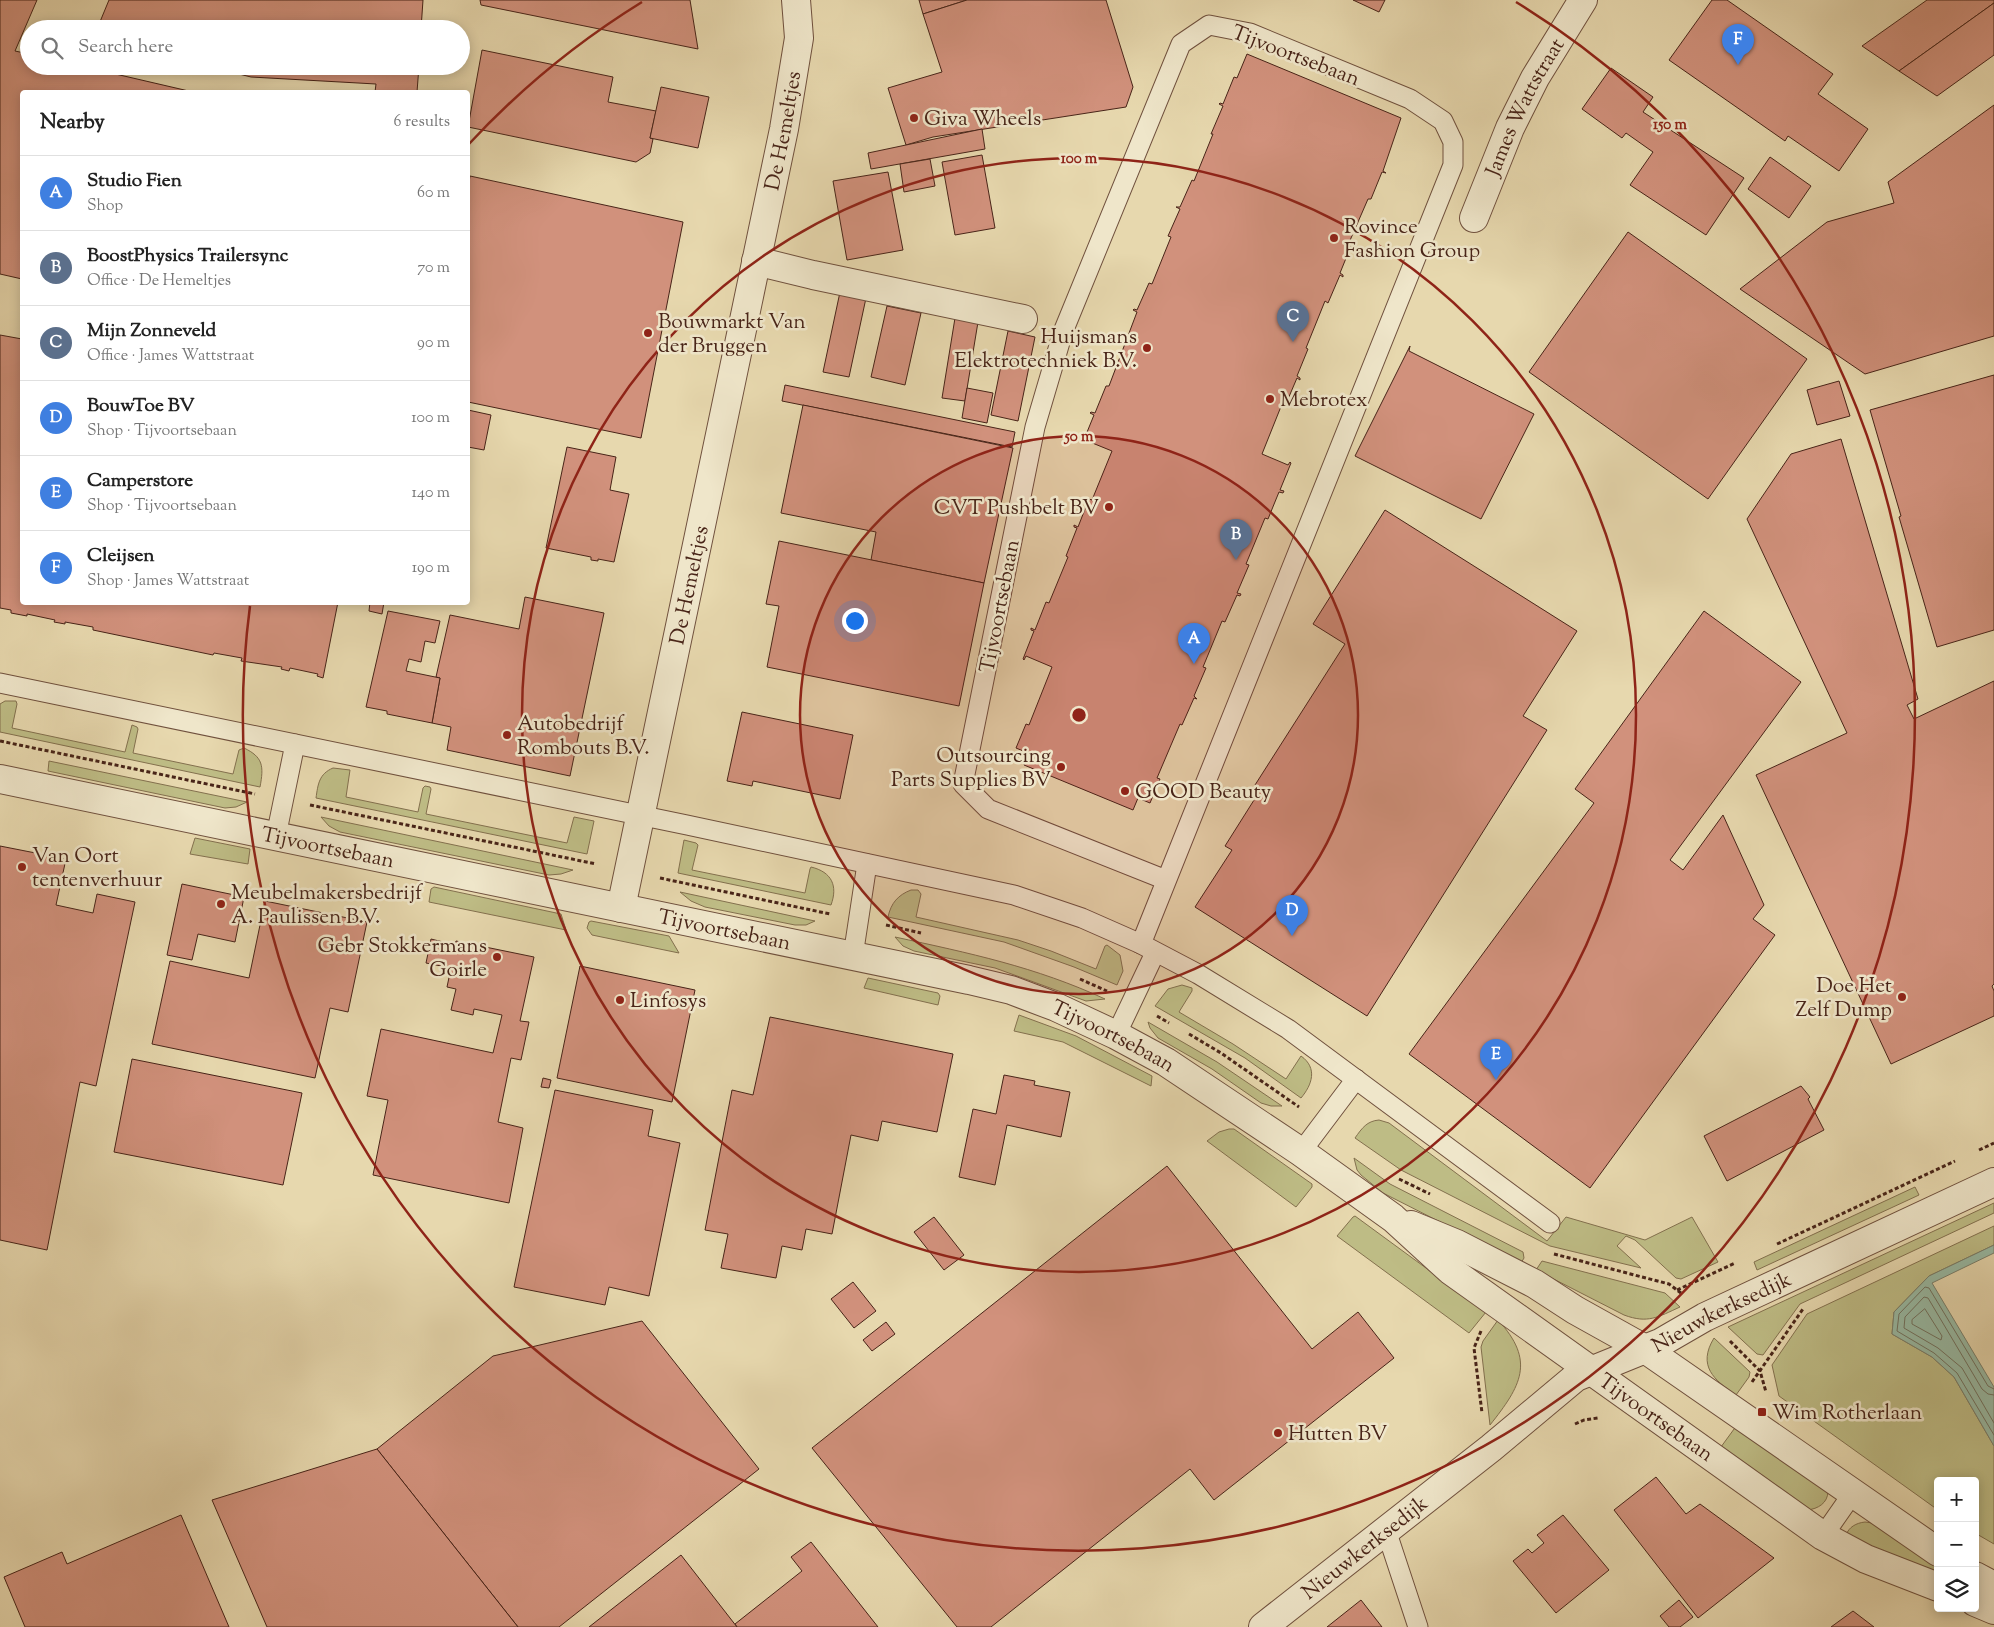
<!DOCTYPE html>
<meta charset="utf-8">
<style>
body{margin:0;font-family:"Sorts Mill Goudy",serif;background:#f6f6f6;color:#222}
.controls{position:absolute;right:15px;bottom:15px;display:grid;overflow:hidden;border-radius:5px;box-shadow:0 2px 12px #0003}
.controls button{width:45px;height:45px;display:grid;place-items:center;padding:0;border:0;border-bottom:1px solid #e0e0e0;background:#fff;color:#222;font:25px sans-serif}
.you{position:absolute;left:854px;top:620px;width:18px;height:18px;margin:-12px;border:4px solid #fff;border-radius:50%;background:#1a73e8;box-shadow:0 0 0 8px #1a73e833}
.badge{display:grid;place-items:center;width:32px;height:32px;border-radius:50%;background:#d93025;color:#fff;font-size:16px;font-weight:700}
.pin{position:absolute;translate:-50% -41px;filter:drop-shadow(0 1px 2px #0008)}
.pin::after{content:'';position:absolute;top:26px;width:18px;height:15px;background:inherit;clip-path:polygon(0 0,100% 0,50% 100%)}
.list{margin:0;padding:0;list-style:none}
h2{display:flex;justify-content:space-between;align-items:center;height:65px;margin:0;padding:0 20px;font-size:21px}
h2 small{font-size:16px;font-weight:400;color:#767676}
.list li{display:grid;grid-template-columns:32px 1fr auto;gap:15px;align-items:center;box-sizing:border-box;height:75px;padding:0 20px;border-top:1px solid #e0e0e0}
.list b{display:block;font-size:19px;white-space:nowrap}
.list p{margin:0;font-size:16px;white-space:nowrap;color:#767676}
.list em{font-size:16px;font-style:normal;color:#767676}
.icon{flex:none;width:28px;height:28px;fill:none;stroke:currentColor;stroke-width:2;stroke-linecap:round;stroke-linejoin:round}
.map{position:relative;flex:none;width:1994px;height:1627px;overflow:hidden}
.search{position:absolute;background:#fff;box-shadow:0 2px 12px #0003;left:20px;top:20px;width:450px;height:55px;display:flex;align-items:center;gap:12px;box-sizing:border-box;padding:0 18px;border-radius:28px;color:#767676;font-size:19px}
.panel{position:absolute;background:#fff;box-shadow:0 2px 12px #0003;left:20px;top:90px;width:450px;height:515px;border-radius:5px}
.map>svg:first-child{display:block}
.green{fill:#bebc85;stroke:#83704e}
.water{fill:#98bba5;stroke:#787f6d}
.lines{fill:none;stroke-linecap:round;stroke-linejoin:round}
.shore{stroke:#70705e;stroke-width:1}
.building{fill:#d1917c;stroke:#482418}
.service-casing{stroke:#70513e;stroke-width:21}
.minor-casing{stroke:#70513e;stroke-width:30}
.tertiary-casing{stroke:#70513e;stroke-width:30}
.path{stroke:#482418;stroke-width:3;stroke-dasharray:4 2.5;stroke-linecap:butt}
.service{stroke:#efe6ca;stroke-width:19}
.minor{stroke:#efe6ca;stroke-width:28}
.tertiary{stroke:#efe6ca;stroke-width:28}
.ring{fill:none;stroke:#8f2418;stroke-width:2.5}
.poi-dot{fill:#8f2418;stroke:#efe6ca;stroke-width:2}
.labels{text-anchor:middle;stroke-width:5;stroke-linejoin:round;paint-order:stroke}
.street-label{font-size:21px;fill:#482418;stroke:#efe6ca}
.poi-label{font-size:21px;fill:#482418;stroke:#efe6ca;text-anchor:start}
.centre{fill:#8f2418;stroke:#efe6ca;stroke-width:2.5}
.ring-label{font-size:15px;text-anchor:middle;font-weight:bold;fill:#8f2418;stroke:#efe6ca;stroke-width:5;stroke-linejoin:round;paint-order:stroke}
</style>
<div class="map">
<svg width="1994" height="1627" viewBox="0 0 1994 1627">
<rect width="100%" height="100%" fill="#e7d8ae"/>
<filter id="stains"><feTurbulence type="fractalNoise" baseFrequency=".004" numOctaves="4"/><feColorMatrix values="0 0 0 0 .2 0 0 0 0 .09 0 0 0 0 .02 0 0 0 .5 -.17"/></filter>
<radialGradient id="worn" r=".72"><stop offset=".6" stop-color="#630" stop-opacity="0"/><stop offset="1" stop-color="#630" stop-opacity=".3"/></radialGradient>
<g class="green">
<path d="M5,701H16L17,704L12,728L125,752L132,725L137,727L138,729L133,753L233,774L239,750L244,748C263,757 264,766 260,787L0,732V704Z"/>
<path d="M49,761L247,802L236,807L225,808L48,771Z"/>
<path d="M333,768L350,770L346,797L418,812L423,788L425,786L430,787L431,789L426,814L567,843L574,817L594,821L587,854L316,798C318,784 319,774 333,768Z"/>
<path d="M321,817L573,870L561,874L549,875L340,832L329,826Z"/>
<path d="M195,838L250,849L248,864L190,854Z"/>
<path d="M684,840L696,843L698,845L692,870L805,893L810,869L811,867C832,872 838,886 831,905L678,873Z"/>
<path d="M434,887L561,914L566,930L429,902L431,889Z"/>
<path d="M911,890H918L921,894L916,917L1018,940L1051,951L1096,969L1105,946L1107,945L1120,955L1123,971L1117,985L1074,967L1004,942L888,917C891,903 898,895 911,890Z"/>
<path d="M680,892L815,921L806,925H795L705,907L691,901Z"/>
<path d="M591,921L669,936L679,953L592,935L587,928L589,922Z"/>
<path d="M895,937C969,953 1036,967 1105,999L1086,1001L995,968L914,951L903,946Z"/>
<path d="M868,978L938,993L940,996L938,1005L864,988Z"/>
<path d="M1182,985L1192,988V991L1179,1012L1233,1044L1286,1079L1301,1056C1318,1068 1312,1085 1301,1098L1245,1058L1155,1006L1168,989Z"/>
<path d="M1019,1015L1076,1036L1152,1076L1151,1086L1063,1042L1014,1031Z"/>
<path d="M1148,1022L1217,1062L1282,1106H1271L1261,1103L1212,1069L1158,1038L1150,1028Z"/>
<path d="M1379,1120L1389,1123L1547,1241L1566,1217L1645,1240L1692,1217L1718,1262L1681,1279L1676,1278L1635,1240L1626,1236L1617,1246L1641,1268L1550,1246L1401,1170L1355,1138C1362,1128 1367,1121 1379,1120Z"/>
<path d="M1229,1129H1234L1312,1184V1187L1296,1207L1207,1141L1219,1132Z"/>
<path d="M1354,1158L1390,1184L1523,1252L1524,1258L1521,1263L1383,1193L1361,1175L1357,1170Z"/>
<path d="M1915,1187L1919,1195L1757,1270L1754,1262Z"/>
<path d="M1994,1203V1213L1800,1304L1763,1355L1757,1354L1728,1327Z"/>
<path d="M1355,1216L1486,1312L1469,1333L1337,1236L1353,1217Z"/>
<path d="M1994,1226V1245L1929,1276L1894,1312L1892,1334L1932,1357L1954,1377L1994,1446V1544L1975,1533V1481H1938V1510L1779,1396L1772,1365L1807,1314Z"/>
<path d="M1542,1261L1665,1293L1680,1307C1658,1317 1648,1324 1624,1315L1536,1270Z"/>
<path d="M1498,1320C1536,1361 1521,1386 1490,1425L1481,1347L1483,1341Z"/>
<path d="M1714,1338L1750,1372L1749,1377L1736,1395C1714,1380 1697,1366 1714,1338Z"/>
<path d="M1737,1425L1828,1491C1828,1503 1818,1509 1807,1510L1718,1451Z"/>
<path d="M1865,1522L1873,1523L1938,1564V1579L1846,1535C1849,1527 1856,1523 1865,1522Z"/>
</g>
<path class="water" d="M1994,1245V1253L1932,1283L1994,1387V1446L1954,1377L1932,1357L1892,1334L1894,1312L1929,1276Z"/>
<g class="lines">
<g class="shore">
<path d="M1925,1309L1942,1336L1941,1340L1912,1324V1320Z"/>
<path d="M1994,1389L1988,1386L1929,1288L1925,1287L1899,1314L1897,1331L1934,1353L1957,1373L1994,1435"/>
<path d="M1994,1395L1988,1394L1982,1389L1928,1298L1924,1297L1905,1317L1904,1328L1938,1348L1962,1368L1994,1423"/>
</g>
</g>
<g class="building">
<path d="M0,0H37L15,51L29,54V66H81L193,92H22V279L0,274Z"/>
<path d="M109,0H423L421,29H97Z"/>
<path d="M480,0H690L698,49L481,5Z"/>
<path d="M919,0H967L923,14Z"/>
<path d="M967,0H1106L1133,87L1126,107L933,137L906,145L888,88L942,72L923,14Z"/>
<path d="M1353,0H1385L1379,12Z"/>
<path d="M1712,0H1727L1833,74L1818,94L1868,129L1839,171L1788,136L1785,141L1669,60Z"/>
<path d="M1927,0H1994V3L1899,71L1862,46Z"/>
<path d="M1994,3V55L1937,96L1899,71Z"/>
<path d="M482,50L613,77L608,102L656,111L650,138L653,139L650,153L636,162L468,127Z"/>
<path d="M1247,54L1401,118L1383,171L1386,173L1382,172L1371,199H1368L1348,245L1351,246L1340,273L1343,275V277L1340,275L1328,303L1325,301L1306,348L1308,349L1297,376L1300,378V380L1297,378L1285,406L1282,404L1262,454L1288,465L1290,462L1291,463L1280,490L1284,491L1283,493L1279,492L1268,519L1265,518L1246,564L1249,565L1237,593L1241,594L1240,596L1237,595L1225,622L1222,621L1203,667L1206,668L1194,696L1197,699L1194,698L1182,725L1180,724L1157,778L1160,779L1150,803L1138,798L1133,810L1024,765L1028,753L1016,748L1026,724L1029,725L1052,667L1026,656L1024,660L1023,659L1034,631L1031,630V628L1035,630L1046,602L1049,603L1068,557L1066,556L1077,528L1074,527V525L1078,527L1089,499L1092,500L1112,451L1085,440L1084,443L1083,442L1094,415L1090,413L1091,412L1095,413L1106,386H1109L1137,312L1133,310L1134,309L1137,310L1149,283L1152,284L1171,237L1168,236L1180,209L1176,207H1180L1192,180L1194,181L1213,134H1211L1223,106L1219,104L1220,103L1223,104L1234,77L1237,78Z"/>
<path d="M207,66H419L417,92H375L376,84L251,77Z"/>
<path d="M1611,68L1653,97L1643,112L1744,178L1706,235L1630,185L1653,152L1626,133L1622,138L1582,109Z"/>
<path d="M661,87L709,97L698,148L650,138Z"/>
<path d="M1994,105V336L1865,374L1740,289L1827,222L1894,203L1888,182Z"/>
<path d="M982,129L985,149L871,169L868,153Z"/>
<path d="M982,155L995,228L955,235L942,162Z"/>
<path d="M1770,157L1811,186L1789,218L1748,189Z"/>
<path d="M930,159L935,186L904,192L900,164Z"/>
<path d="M888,172L903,250L847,260L833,181Z"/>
<path d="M470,176L683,222L641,438L468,402V189Z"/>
<path d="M1628,232L1807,359L1708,499L1529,372Z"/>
<path d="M840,292L866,298L849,377L823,372Z"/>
<path d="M887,306L921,313L905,385L871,377Z"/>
<path d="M955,318L978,322L965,401L942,398Z"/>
<path d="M1008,331L1035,337L1018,421L991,415Z"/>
<path d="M0,335L22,339V602H338L323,678L317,676L318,674L290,668L289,671L281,669L282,667L241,661L242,658L214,653L213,655L93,630V627L65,622V624L54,622L55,620L27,614V616L11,613V610L0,608Z"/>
<path d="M1410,346L1409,351L1534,414L1481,519L1355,456Z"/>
<path d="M1994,375V630L1937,647L1899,517L1901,516L1870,410Z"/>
<path d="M1839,381L1850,416L1817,425L1807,390Z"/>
<path d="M785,385L1015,432L1012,447L782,401Z"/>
<path d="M967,388L993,393L987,423L962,418Z"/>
<path d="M803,405L1013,448L984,583L871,560L876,532L781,513Z"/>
<path d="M468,410L491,415L484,450L468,447Z"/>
<path d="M1841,439L1918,699L1907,705L1914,719L1994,681V984L1992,986L1994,991V1016L1891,1064L1756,775L1847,733L1747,519L1791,454Z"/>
<path d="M567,447L616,457L610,490L629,494L614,562L598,559V561L591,560V557L546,548Z"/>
<path d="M1385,510L1577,631L1523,716L1547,730L1367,1016L1195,907L1232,850L1225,846L1261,789L1255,785L1345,644L1313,624Z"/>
<path d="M779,541L984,583L959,706L767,667L779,606L766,604Z"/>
<path d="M525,597L604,613L570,776L447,750L451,727L432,723L440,678L436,677L450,615L519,629Z"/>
<path d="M370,602H384L382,614L369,611Z"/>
<path d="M388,611L440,621L435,643L425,641L421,662L409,659L406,671L440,678L432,723L387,714V711L366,707Z"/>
<path d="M1704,611L1801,682L1670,860L1683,870L1723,815L1764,905L1753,919L1775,935L1590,1188L1409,1054L1594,803L1575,789Z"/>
<path d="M742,712L853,735L840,799L753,781L752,786L727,781Z"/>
<path d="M0,846L66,859L56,905L93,913L97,894L135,902L96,1086L80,1082L47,1250L0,1240Z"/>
<path d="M182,884L244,897L235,942L198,934L192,960L167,955Z"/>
<path d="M265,901L367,922L348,1012L330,1008L315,1078L152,1044L170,961L249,978Z"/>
<path d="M431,939L455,945L456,941L534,957L520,1021L529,1022L521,1060L511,1058L498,1122L523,1128L509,1203L373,1175L388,1100L367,1096L381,1029L493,1053L502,1015L474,1009L473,1015L451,1010L456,989L447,987L451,968L426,963Z"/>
<path d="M580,966L695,990L672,1102L557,1078Z"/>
<path d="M770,1017L953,1054L937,1132L882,1121L878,1141L851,1135L832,1234L806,1229L802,1250L782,1246L776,1278L721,1268L728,1234L705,1230L732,1090L753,1095Z"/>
<path d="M132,1059L302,1093L283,1185L114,1152Z"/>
<path d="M1004,1075L1035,1081L1034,1085L1070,1092L1061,1137L1007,1125L995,1185L959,1177L973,1109L996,1114Z"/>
<path d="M543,1078L551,1080L549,1088L541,1087Z"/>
<path d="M1801,1086L1810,1097L1808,1099L1824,1130L1727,1181L1704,1136Z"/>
<path d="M555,1090L653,1110L648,1136L680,1143L649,1296L609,1287L605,1305L514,1287Z"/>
<path d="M1167,1166L1312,1349L1358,1312L1394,1358L1214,1500L1190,1469L991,1627H957L812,1448Z"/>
<path d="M934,1217L964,1255L944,1270L914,1232Z"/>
<path d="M853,1282L876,1311L854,1328L831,1299Z"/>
<path d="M642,1321L759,1469L559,1627H518L377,1449L493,1356Z"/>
<path d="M886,1322L895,1334L872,1351L863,1340Z"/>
<path d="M377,1449L518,1627H267L212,1500Z"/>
<path d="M1656,1477L1686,1514L1700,1504L1774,1558L1698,1618L1614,1510Z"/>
<path d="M181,1515L229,1627H25L4,1577L62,1552L67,1564Z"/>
<path d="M1563,1515L1609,1570L1556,1613L1513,1561L1528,1549L1532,1553L1544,1543L1537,1535Z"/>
<path d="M811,1542L878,1627H737L735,1624L802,1571L791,1557Z"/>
<path d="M681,1555L737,1627H589Z"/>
<path d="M1361,1600L1382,1627H1327Z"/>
<path d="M1679,1600L1693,1617L1680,1627H1669L1660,1616Z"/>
<path d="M1853,1611L1874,1627H1831Z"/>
</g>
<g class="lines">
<g class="service-casing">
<g id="service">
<path d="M0,683L687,825L1014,895L1082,918L1141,944L1198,974L1288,1029L1550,1223"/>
<path d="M276,836L295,744"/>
<path d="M1141,944L1453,165V142L1443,121L1410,99L1250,33L1209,25L1181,44L1063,332L1035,427L963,784L988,809L1166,880"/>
<path d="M853,956L867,864"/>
<path d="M1116,1035L1155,953"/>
<path d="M1301,1152L1356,1079"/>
<path d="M1386,1530L1418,1627"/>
<path d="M1823,1536L1853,1493"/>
</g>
</g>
<g class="minor-casing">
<g id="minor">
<path id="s1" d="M1474,218L1510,128L1535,78L1583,0"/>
<path d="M756,261L813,275L1023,319"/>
<path id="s2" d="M621,908L784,129L799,38L796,0"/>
<path id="s3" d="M1645,1349L1660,1343L1705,1317L1994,1182"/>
</g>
</g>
<g class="tertiary-casing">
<g id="tertiary">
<path id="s4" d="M0,779L969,980L1011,990L1056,1007L1116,1035L1166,1062L1301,1152L1393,1218L1450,1270L1823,1536L1866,1559L1938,1587"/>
<path d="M1411,1225L1457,1244L1535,1284L1575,1310L1645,1349L1938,1552"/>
<path d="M1975,1576L1994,1586"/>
<path d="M1975,1602L1994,1610"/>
<path id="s5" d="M1263,1627L1491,1448L1576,1377L1645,1349"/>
</g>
</g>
<g class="path">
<path d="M0,741L255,794"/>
<path d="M310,805L596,864"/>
<path d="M660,878L830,914"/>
<path d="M886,925L921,933"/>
<path d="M1080,979L1107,991"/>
<path d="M1157,1016L1169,1023"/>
<path d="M1189,1034L1221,1053L1299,1107"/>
<path d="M1979,1150L1994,1143"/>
<path d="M1399,1179L1430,1194"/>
<path d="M1777,1244L1955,1161"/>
<path d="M1554,1254L1669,1284L1681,1293"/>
<path d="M1677,1290L1735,1263"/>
<path d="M1481,1331L1474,1348L1482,1413"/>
<path d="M1730,1341L1760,1371L1766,1392"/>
<path d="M1752,1382L1803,1309"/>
<path d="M1575,1424L1584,1420L1598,1418"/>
</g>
<use href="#service" class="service"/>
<use href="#minor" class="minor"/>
<use href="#tertiary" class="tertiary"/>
</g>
<circle cx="1079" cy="715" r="279" fill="#8f2418" fill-opacity=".12"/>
<g class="ring">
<circle cx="1079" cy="715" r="279"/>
<circle cx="1079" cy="715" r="557"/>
<path d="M468 145A836 836 0 0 1 642 2M1516 2A836 836 0 1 1 250 606"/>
</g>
<g class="poi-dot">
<circle cx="914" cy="118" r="5"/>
<circle cx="1334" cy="238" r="5"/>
<circle cx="648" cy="333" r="5"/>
<circle cx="1147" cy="348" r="5"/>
<circle cx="1270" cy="399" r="5"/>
<circle cx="1109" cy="507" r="5"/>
<circle cx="507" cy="735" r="5"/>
<circle cx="1061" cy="767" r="5"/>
<circle cx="1125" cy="791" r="5"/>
<circle cx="22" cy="867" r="5"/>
<circle cx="221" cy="904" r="5"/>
<circle cx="497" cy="957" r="5"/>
<circle cx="1902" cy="997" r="5"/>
<circle cx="620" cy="1000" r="5"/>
<rect x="1757" y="1407" width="10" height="10" rx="2.5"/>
<circle cx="1278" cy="1433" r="5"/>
</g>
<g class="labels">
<g class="street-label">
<text transform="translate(1296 55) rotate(21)" y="7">Tijvoortsebaan</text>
<text dy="7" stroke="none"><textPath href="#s1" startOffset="122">James Wattstraat</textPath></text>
<text dy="7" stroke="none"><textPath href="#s2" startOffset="794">De Hemeltjes</textPath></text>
<text dy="7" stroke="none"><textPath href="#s2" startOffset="330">De Hemeltjes</textPath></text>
<text transform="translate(999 606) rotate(-79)" y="7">Tijvoortsebaan</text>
<text dy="7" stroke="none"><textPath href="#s4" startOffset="335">Tijvoortsebaan</textPath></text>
<text dy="7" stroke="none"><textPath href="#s4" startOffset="740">Tijvoortsebaan</textPath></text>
<text dy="7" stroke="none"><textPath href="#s4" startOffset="1145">Tijvoortsebaan</textPath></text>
<text dy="7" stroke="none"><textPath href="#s3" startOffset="85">Nieuwkerksedijk</textPath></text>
<text dy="7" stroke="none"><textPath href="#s4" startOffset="1810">Tijvoortsebaan</textPath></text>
<text dy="7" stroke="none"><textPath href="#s5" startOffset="129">Nieuwkerksedijk</textPath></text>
</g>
<g class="poi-label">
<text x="924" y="125">Giva Wheels</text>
<text x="1344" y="233">Rovince<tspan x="1344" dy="24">Fashion Group</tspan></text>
<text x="658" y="328">Bouwmarkt Van<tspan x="658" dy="24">der Bruggen</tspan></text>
<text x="1137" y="343" text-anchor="end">Huijsmans<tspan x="1137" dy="24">Elektrotechniek B.V.</tspan></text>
<text x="1280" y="406">Mebrotex</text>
<text x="1099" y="514" text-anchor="end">CVT Pushbelt BV</text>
<text x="517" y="730">Autobedrijf<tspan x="517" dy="24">Rombouts B.V.</tspan></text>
<text x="1051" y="762" text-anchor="end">Outsourcing<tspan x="1051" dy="24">Parts Supplies BV</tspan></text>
<text x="1135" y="798">GOOD Beauty</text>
<text x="32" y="862">Van Oort<tspan x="32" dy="24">tentenverhuur</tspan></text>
<text x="231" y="899">Meubelmakersbedrijf<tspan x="231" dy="24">A. Paulissen B.V.</tspan></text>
<text x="487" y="952" text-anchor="end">Gebr Stokkermans<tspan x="487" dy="24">Goirle</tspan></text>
<text x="1892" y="992" text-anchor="end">Doe Het<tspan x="1892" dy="24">Zelf Dump</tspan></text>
<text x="630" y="1007">Linfosys</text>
<text x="1772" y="1419">Wim Rotherlaan</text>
<text x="1288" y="1440">Hutten BV</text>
</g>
</g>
<circle cx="1079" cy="715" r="8" class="centre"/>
<g class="ring-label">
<text x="1670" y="129">150 m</text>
<text x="1079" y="163">100 m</text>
<text x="1079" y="441">50 m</text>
</g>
<rect width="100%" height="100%" filter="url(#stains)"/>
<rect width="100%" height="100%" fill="url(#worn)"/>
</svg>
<div class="controls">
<button>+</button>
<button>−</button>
<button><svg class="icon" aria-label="layers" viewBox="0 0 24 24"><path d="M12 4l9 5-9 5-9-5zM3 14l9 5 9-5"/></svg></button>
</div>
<div class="you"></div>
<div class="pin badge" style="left:1194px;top:664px;background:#3f7fe0">A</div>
<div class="pin badge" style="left:1236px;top:560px;background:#5c6f8a">B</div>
<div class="pin badge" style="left:1293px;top:342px;background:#5c6f8a">C</div>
<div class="pin badge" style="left:1292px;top:936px;background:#3f7fe0">D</div>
<div class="pin badge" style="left:1496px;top:1080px;background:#3f7fe0">E</div>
<div class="pin badge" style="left:1738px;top:65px;background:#3f7fe0">F</div>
<div class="search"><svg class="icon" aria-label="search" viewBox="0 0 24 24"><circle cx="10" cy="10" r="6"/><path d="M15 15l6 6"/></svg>Search here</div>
<section class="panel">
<h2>Nearby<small>6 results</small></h2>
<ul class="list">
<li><span class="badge" style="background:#3f7fe0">A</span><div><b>Studio Fien</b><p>Shop</p></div><em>60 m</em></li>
<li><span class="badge" style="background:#5c6f8a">B</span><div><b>BoostPhysics Trailersync</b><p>Office · De Hemeltjes</p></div><em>70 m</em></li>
<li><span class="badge" style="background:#5c6f8a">C</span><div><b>Mijn Zonneveld</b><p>Office · James Wattstraat</p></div><em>90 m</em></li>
<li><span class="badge" style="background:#3f7fe0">D</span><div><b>BouwToe BV</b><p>Shop · Tijvoortsebaan</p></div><em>100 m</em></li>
<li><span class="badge" style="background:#3f7fe0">E</span><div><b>Camperstore</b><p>Shop · Tijvoortsebaan</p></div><em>140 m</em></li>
<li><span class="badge" style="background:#3f7fe0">F</span><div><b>Cleijsen</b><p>Shop · James Wattstraat</p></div><em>190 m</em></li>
</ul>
</section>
</div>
